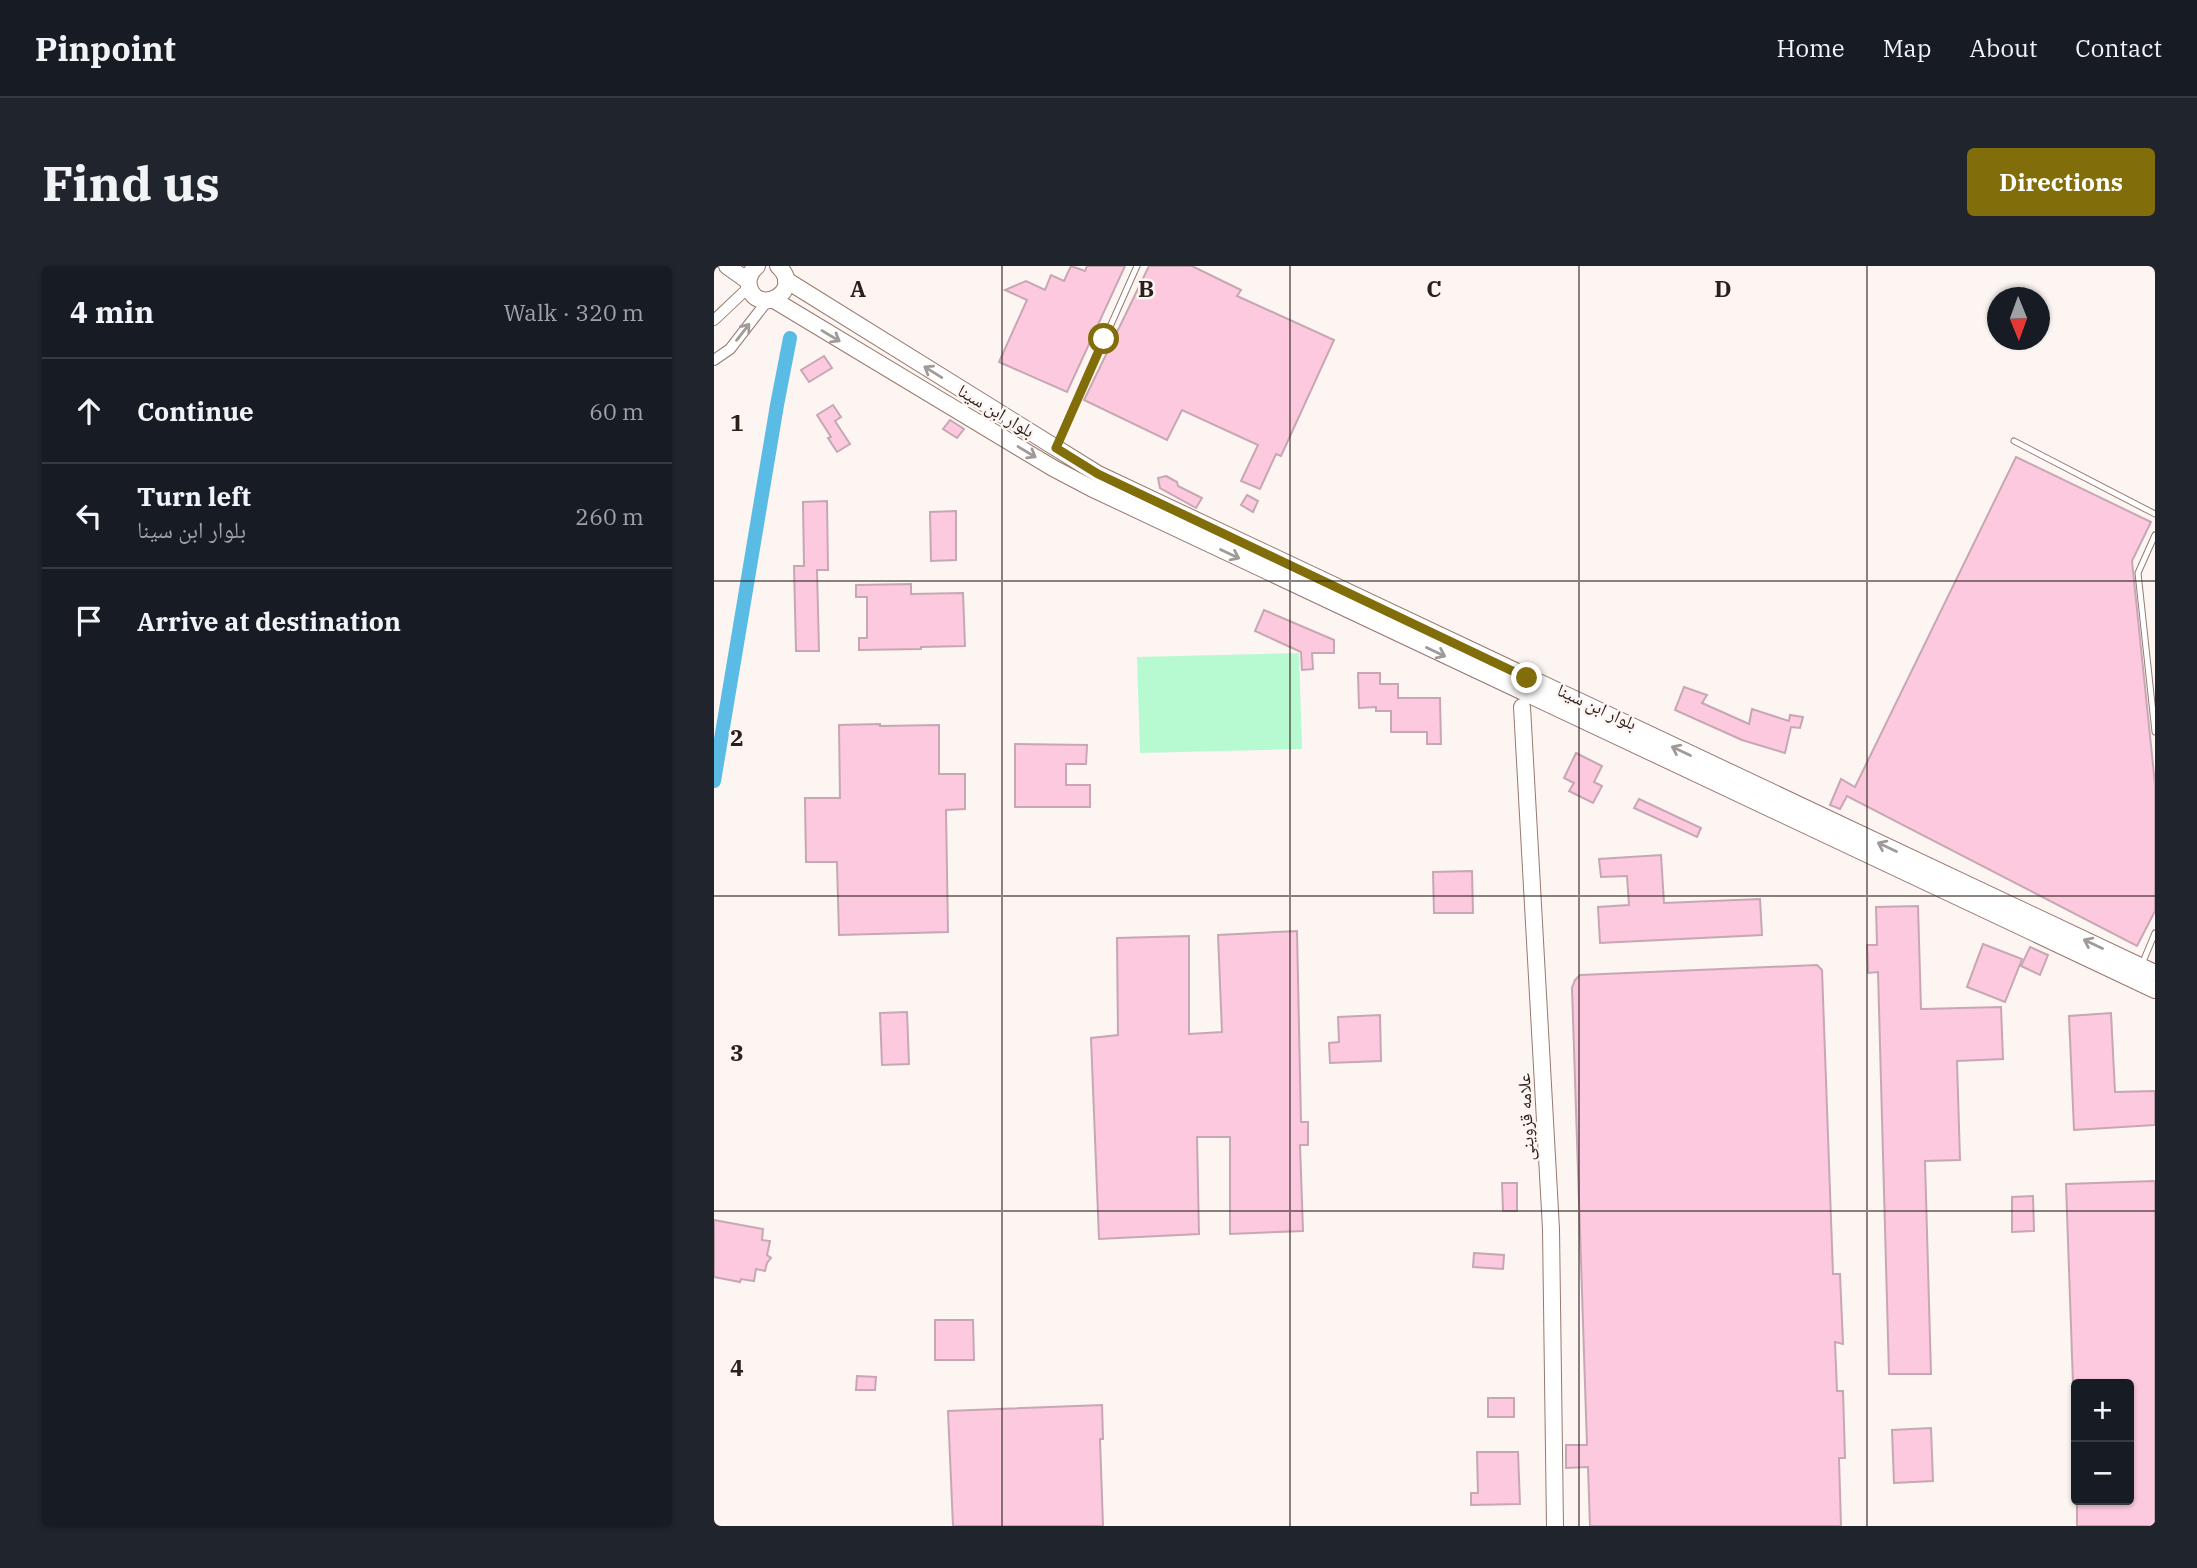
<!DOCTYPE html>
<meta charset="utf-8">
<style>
body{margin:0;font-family:"IBM Plex Serif","Noto Naskh Arabic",serif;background:#20242c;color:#f1f3f6}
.controls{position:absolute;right:21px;bottom:21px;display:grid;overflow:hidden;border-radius:7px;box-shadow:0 2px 5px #0004}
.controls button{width:63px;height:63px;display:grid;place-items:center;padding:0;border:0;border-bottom:2px solid #363941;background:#171b24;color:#f1f3f6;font:35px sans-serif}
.compass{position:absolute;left:1273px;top:21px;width:63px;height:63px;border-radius:50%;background:#171b24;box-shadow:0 2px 5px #0004;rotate:179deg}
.stop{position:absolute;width:21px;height:21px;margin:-16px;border:5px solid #816d09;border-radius:50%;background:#fff}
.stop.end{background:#816d09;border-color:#fff;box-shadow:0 2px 7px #0008}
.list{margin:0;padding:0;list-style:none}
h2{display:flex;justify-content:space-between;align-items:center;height:91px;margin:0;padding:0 28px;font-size:30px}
h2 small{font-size:23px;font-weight:400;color:#9ea1a6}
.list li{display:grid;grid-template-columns:46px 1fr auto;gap:21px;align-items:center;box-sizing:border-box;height:105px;padding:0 28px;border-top:2px solid #363941}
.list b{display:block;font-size:26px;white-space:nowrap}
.list p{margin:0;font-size:23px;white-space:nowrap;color:#9ea1a6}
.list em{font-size:23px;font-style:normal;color:#9ea1a6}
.icon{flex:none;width:38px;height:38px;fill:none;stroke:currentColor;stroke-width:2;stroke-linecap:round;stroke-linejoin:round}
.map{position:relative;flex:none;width:1441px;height:1260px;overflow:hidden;border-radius:7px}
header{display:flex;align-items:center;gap:42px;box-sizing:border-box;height:98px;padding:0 35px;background:#171b24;border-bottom:2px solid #363941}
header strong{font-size:33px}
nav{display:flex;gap:38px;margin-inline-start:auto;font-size:24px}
.intro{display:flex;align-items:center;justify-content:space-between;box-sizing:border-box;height:168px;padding:0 42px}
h1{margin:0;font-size:49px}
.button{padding:18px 32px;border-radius:7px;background:#816d09;color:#fff;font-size:24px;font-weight:700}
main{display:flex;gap:42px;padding:0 42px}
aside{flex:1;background:#171b24;border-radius:7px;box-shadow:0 2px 5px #0004}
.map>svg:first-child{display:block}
.green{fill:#b7f9d1}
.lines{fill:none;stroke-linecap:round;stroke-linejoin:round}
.canal{stroke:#5abbe4;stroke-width:14}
.building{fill:#fdc9de;stroke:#c7a7b3;stroke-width:2}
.lane-casing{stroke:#97796e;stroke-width:7}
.street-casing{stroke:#97796e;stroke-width:12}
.secondary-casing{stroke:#97796e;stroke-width:18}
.lane{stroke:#fff;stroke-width:5}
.street{stroke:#fff;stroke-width:10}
.secondary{stroke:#fff;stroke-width:16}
.oneway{stroke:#a09a98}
.route{stroke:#816d09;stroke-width:9}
.grid{fill:none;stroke:#2b1f1a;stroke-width:2;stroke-opacity:0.55}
.labels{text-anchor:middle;stroke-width:5;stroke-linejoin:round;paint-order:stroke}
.street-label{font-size:18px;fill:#2b1f1a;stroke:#fcf5f2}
.grid-label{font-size:23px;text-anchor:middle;font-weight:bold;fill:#2b1f1a;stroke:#fcf5f2;stroke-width:5;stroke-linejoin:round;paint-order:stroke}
</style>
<header>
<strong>Pinpoint</strong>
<nav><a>Home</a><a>Map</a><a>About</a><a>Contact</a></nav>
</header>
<div class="intro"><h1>Find us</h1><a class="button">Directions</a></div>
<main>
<aside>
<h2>4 min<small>Walk · 320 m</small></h2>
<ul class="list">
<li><svg class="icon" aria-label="ahead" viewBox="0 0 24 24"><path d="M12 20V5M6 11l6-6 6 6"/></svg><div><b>Continue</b></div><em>60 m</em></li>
<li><svg class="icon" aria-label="left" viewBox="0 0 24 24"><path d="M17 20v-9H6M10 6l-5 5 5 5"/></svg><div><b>Turn left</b><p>بلوار ابن سینا</p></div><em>260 m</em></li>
<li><svg class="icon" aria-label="arrive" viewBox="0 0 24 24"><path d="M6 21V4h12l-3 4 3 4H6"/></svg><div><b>Arrive at destination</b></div></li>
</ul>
</aside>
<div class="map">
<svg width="1441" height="1260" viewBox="0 0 1441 1260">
<rect width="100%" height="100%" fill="#fcf5f2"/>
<path class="green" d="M585,387L588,483L426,487L423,391Z"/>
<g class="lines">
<path class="canal" d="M0,515L63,139L76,72"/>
</g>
<g class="building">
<path d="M357,0L371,5L373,0H411L353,126L285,96L313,34L291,24L312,15L331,24L337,9L350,15Z"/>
<path d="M435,0H478L527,24L523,30L620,74L567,190L562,188L546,223L527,215L544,179L468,144L453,174L370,134Z"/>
<path d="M110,90L118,102L95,116L87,104Z"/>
<path d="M119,139L127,151L121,155L136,178L123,186L114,172L117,171L103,149Z"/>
<path d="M236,154L250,163L243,172L229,163Z"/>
<path d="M1302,191L1437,256L1418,295L1441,518V645L1423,680L1133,530L1126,543L1116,539L1127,513L1141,521Z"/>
<path d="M452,210L463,216L464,220L488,232L482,242L446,222L444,212Z"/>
<path d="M533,229L544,235L539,246L527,239Z"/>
<path d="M113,235L114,304H103L105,385H82L80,300H90L89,236Z"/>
<path d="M242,245V294L217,295L216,246Z"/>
<path d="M197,318V328L249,327L251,380L207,381V383L145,384V372H153V331H142V319Z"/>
<path d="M550,344L620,374V387H598L599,403L588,404L587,386L541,365Z"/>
<path d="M644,407H666V418H684V432H726L727,478H713V466H677V445H662V441L645,442Z"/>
<path d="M970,421L993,429L988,437L1035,458L1038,443L1075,455L1076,449L1089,451L1086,462L1077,461L1071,487L1028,474L961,444Z"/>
<path d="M166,458V460L225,459V508H251V543L232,544L234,666L125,669L123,596H92L91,532H126L125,459Z"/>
<path d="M301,478L373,479L372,498H352V519H376V541H301Z"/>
<path d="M862,487L888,500L880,516L888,520L879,537L855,525L860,517L850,512Z"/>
<path d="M925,533L987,562L983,571L920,542Z"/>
<path d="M947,589L950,637L1046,633L1048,669L886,677L884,641L915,639L913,610L887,611L885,593Z"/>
<path d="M758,605L759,647H720L719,606Z"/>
<path d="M1204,640L1207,743L1287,741L1289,793L1243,795L1246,894L1211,895L1217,1108H1175L1164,706L1154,707L1153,679H1163L1162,641Z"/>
<path d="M583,665L587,856H594V879H586L589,965L516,968V871H483L485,968L385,973L377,772L404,769L403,672L475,670V768L508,766L504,669Z"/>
<path d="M1269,678L1308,693L1291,736L1253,721Z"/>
<path d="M1316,681L1334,689L1326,709L1307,700Z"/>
<path d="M1103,699L1108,704L1119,1008H1126L1129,1078L1121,1076L1123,1125H1129L1131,1192H1125L1127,1260H876L874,1201L852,1202V1179H873L858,722L861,714L866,709Z"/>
<path d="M193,746L195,798L168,799L166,747Z"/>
<path d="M1397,747L1401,826L1441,825V859L1360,864L1355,750Z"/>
<path d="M666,749L667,795L616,797L615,777L625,776L624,751Z"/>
<path d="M1441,915V1260H1363V1234H1415V1118H1359L1352,918Z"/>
<path d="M788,917H803V945H789Z"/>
<path d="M1319,930L1320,965L1298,966V931Z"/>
<path d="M0,954L49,963L48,974L56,975L53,989L57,992L53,997L51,1005L42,1003L40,1015L27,1013L26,1016L0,1011Z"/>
<path d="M760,987L790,989L789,1003L759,1001Z"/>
<path d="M221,1054H259L260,1094H221Z"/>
<path d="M143,1110L162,1111L161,1124H142Z"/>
<rect x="774" y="1132" width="26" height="19"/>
<path d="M388,1139L389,1173H386L389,1260H239L234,1145Z"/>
<path d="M1217,1162L1219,1215L1180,1217L1178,1164Z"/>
<path d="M763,1186H804L806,1238L757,1239V1227H764Z"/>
</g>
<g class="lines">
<g class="lane-casing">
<g id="lane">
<path d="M1300,175L1441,248"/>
<path d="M343,180L423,0"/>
<path d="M1441,269L1424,307L1441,466"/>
<path d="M1428,698L1441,667"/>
</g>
</g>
<g class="street-casing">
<g id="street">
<path d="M0,54L35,21"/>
<path d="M0,94L16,83L54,34"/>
</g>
</g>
<g class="secondary-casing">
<g id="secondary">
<path d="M13,0L34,15"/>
<path d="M43,0C37,5 33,11 35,20C42,51 92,26 64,0"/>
<path d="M72,14L384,208L1441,707"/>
<path d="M60,34L339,202L377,222L1441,724"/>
<path d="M808,441L837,963L841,1260"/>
</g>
</g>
<use href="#lane" class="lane"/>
<use href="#street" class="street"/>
<use href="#secondary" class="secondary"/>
</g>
<defs><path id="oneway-shaft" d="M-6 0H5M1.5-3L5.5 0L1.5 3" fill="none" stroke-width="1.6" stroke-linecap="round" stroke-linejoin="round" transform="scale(1.75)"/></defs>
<g class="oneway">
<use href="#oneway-shaft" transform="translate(29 66) rotate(-52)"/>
<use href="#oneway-shaft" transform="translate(117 70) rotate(31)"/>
<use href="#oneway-shaft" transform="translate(219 106) rotate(-148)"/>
<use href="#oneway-shaft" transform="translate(313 186) rotate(31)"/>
<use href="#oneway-shaft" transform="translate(516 288) rotate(25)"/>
<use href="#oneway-shaft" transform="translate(722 386) rotate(25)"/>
<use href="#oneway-shaft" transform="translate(967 485) rotate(-155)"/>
<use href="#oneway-shaft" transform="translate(1173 581) rotate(-155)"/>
<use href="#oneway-shaft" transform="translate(1379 678) rotate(-155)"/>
</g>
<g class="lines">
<path class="route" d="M390,73L342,182L384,208L813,412"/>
</g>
<path class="grid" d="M288,0V1260M576,0V1260M865,0V1260M1153,0V1260M0,315H1441M0,630H1441M0,945H1441"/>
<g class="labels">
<g class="street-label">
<text transform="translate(282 145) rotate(31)" y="6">بلوار ابن سینا</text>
<text transform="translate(883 441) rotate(25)" y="6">بلوار ابن سینا</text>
<text transform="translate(812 851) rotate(-93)" y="6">علامه قزوینی</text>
</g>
</g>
<g class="grid-label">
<text x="144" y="31">A</text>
<text x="432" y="31">B</text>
<text x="720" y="31">C</text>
<text x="1009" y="31">D</text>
<text x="23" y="165">1</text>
<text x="23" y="480">2</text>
<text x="23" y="795">3</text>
<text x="23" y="1110">4</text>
</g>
</svg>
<div class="controls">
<button>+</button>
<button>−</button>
</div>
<svg class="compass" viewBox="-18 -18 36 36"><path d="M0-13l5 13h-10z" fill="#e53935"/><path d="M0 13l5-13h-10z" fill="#9ea1a6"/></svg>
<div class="stop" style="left:390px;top:73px"></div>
<div class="stop end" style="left:813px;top:412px"></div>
</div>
</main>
